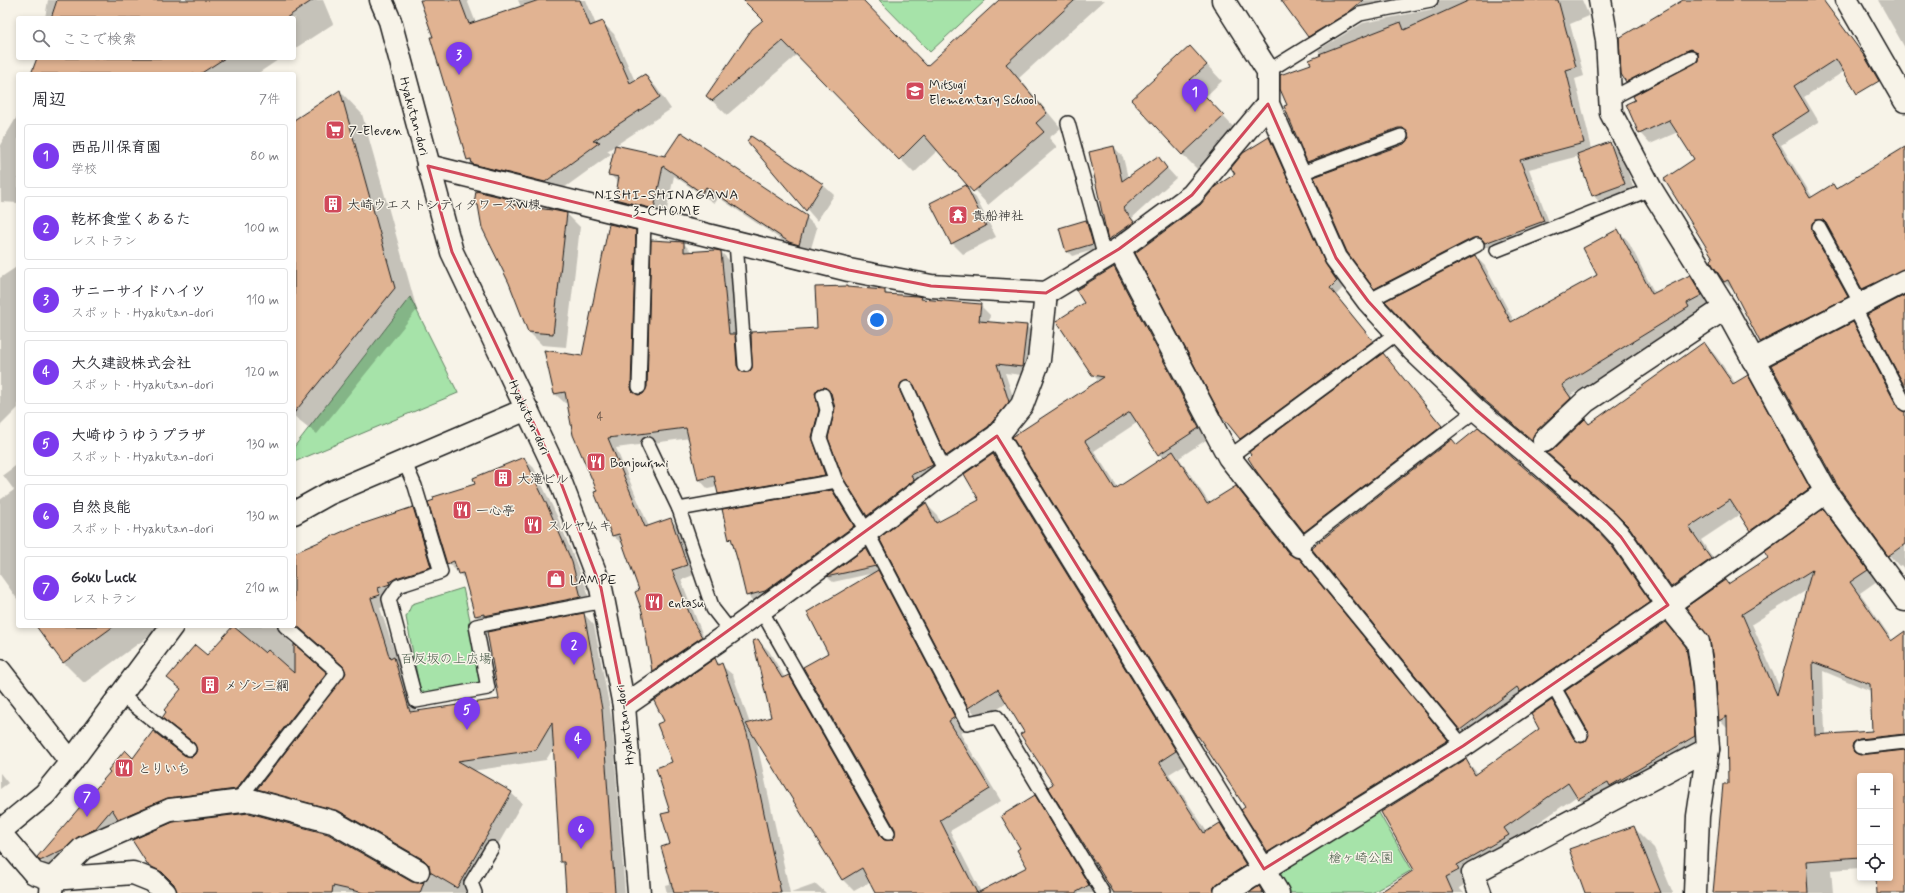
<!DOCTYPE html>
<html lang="ja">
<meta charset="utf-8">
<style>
body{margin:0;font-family:Mynerve,"Klee One",sans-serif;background:#f7f7f7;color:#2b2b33}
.controls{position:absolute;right:12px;bottom:12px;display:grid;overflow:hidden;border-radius:4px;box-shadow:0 2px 6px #0003}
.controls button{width:36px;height:36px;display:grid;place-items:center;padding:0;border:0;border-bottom:1px solid #e1e1e2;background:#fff;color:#2b2b33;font:20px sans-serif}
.you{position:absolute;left:877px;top:320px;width:14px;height:14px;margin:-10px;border:3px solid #fff;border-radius:50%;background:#1a73e8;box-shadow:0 0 0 6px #1a73e833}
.badge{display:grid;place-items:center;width:26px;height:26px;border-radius:50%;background:#7c3aed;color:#fff;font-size:13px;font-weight:700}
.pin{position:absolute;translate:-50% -33px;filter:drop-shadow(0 1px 2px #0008)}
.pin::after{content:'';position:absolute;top:21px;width:14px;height:12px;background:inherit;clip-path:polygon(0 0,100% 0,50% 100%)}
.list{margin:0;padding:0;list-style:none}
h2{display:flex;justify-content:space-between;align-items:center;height:52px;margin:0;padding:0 16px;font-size:17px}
h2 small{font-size:13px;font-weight:400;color:#7c7c81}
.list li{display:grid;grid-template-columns:26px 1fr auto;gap:12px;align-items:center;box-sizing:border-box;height:64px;margin:0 8px 8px;padding:0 8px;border:1px solid #e1e1e2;border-radius:4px}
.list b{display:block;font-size:15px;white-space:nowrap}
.list p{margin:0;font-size:13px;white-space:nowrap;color:#7c7c81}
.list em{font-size:13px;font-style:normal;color:#7c7c81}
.icon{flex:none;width:22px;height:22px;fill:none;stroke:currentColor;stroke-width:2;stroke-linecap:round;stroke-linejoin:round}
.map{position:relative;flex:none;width:1905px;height:893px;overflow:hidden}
.search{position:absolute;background:#fff;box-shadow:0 2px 6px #0003;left:16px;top:16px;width:280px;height:44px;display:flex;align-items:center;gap:10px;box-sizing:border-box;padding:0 14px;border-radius:4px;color:#7c7c81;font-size:15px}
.panel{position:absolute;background:#fff;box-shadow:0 2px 6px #0003;left:16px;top:72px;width:280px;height:556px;border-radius:4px}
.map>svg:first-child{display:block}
.green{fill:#a6e3a9;stroke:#618062}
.shadow{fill:#0003;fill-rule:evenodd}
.building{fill:#e1b392;stroke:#1c1c1c;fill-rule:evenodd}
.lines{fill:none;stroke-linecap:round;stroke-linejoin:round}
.service-casing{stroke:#1c1c1c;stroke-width:16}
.minor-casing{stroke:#1c1c1c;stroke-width:25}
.tertiary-casing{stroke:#1c1c1c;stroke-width:25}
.service{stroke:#f7f3e8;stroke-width:13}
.minor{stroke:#f7f3e8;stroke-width:22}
.tertiary{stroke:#f7f3e8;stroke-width:22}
.marked{fill:none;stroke:#d1495b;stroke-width:3;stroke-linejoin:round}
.labels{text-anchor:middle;stroke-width:3;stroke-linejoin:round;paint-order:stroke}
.number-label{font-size:11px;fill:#4d423a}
.poi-label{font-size:13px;fill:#1c1c1c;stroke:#f7f3e8;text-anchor:start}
.street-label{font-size:13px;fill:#1c1c1c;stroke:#f7f3e8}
.park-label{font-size:13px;fill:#455846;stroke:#f7f3e8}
.neighbourhood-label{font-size:14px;letter-spacing:1px;fill:#1c1c1c;stroke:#f7f3e8}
</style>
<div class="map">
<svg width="1905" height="893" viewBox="0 0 1905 893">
<rect width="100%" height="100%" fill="#f7f3e8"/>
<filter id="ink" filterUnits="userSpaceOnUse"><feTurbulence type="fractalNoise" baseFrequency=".025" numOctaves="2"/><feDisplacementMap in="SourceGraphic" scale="8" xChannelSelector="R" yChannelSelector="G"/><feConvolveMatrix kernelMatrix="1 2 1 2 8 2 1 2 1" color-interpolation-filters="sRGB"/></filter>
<g filter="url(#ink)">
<g class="green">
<path d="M879,0H986L930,52Z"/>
<path d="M410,297L458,393L294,462V447Z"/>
<path d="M463,588L484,684L421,695L406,617L412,604Z"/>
<path d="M1375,806L1412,870L1372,893H1283L1274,878L1281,863Z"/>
</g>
<g class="shadow">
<path d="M48,0H323L333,24L294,49V18H45Z"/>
<path d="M421,0H467L476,23L521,7L518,0H586L596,25L602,22L614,34L635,81L645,75L656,87L671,109L607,151L611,154L557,193L480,171L468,159L434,37Z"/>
<path d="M745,0H862L927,67L1001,0H1105L1019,78L1061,128L1049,138L1057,147L988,205L938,150L914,173L798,54L727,115L707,96L764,20Z"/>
<path d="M1282,0H1582L1589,16L1570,24L1584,76L1575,79L1592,149L1610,143L1621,154L1636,195L1603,206L1593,195L1579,156L1529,169L1552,230L1495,252L1490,247H1483L1385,298L1375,288L1404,144L1411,136L1318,171L1308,162L1285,107L1288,106L1312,65L1322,56L1318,50L1363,23L1433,9L1439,3V1L1368,15L1318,46L1308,36Z"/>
<path d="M1685,0H1819L1862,60L1804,97L1819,122L1781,145L1813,198L1833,185L1837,189L1905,148V283L1873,299L1863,289L1831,230H1826L1858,307L1772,352L1761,342L1735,292L1724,282L1715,259L1696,159L1678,132L1650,144L1640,133L1698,60L1637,92L1627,81Z"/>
<path d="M1878,0H1905V48Z"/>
<path d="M1190,47L1222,81L1205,97L1239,133L1198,170L1182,154Z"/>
<path d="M38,58H281L257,74H32Z"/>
<path d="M340,91L362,114L417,310L317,434L294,416V121Z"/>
<path d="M18,115V203L1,202L0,145Z"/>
<path d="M1269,138L1275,144L1331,271L1343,288L1336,295L1379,348L1247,445L1240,439L1200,206L1236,174Z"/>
<path d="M748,141L823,185L834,195L817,221Z"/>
<path d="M615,146L806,217L817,228L809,255L801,253L718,197L714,203L674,176L665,219L627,210L616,199L619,184L610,174Z"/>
<path d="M1114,147L1123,157L1128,178L1157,157L1176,178L1132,218L1143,232L1119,248L1109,239Z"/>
<path d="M965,187L976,198L996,237L963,254L952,243Z"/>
<path d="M477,192L518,202L523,207L567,214L580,227L566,347L542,345L529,332L480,208L475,203Z"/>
<path d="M1086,221L1091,226L1098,249L1072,256L1067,251Z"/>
<path d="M1618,230L1628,241L1655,294L1690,276L1700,287L1711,305L1698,317L1571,395L1580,409L1542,449L1493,408L1434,352L1475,256L1485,266L1514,321L1598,276Z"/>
<path d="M635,231L645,241L640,396L644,395L648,388L683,243L692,252H721L731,262L738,338L744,344L746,373H750L818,329L848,289L884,291L889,295L921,298L923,300L980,305L990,315L989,323L1026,326L1036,336L1031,376L1005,373L1018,411L957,465L947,455L918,389L910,392L942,475L877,525L868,516L844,477L833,397L827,398L821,447L834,484L729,503L719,493L717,487L708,489L699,479L690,438L616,448L649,527L670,519L680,529L696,574L681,580L702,633L710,647L662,680L653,671L640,591L624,545L613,536L595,493L598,491L568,402L565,403L555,394L583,357Z"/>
<path d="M18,266V408L0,426V278Z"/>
<path d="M1114,268L1124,278L1209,438L1179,458L1210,504L1236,487L1292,556L1298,559L1308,569L1457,751L1278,861L1268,851L1246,808L1203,742L1197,736L1014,437L1099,381L1093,375L1085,303ZM1138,422L1163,459L1118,488L1094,451Z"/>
<path d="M1853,323L1863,334L1905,413V570L1901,565L1899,566L1889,555Z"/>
<path d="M1704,343L1716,356L1736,384L1748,377L1760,389L1822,501L1764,543L1751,530L1740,514L1701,540L1722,572L1684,599L1672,587L1631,528L1549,453L1585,420L1590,424Z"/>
<path d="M1383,355L1450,435L1313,540L1305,531Z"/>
<path d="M1458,446L1606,540L1619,554L1658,610L1469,737L1461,729Z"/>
<path d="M993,455L1005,467L1187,763L1169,774L1207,832L1220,824L1232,836L1257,877L1233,893H1112L1050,787L1054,784L1007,702L981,719L969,708L881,539L926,504L937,515L940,522L980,500Z"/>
<path d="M524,458L534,468L557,516L587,590L591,607L486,626L476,616L466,580L448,563L477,485Z"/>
<path d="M18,464V600L0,575V500L14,490L3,475Z"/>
<path d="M832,491L840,499L862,535L755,603L747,595L723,510Z"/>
<path d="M413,508L423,519L441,577L399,592L390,605L380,608L398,662L404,669L416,712L500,700L584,614L594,625L612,720L625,893H567L565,866L561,861L554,747L546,760L472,771L511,793L522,803L470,893H178L173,882L160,876L149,865L418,884L424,883L430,877L431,867L350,821L268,799L258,789L318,712L316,710L247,799L179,808L51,871L41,860L112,772L134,759L192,758L196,755L198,750L196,746L164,718L182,690L169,678L207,656L234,626L238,630L241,626H294V554ZM297,628L345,668L347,674L338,685L289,641L287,636L289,631Z"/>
<path d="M1823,511L1834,521L1877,581L1860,593L1893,641L1905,632V746L1870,749L1860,756L1905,751V893H1878L1877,878H1890V776H1860V868L1831,870L1833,893H1714L1729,786L1728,729L1720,721L1717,683L1728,585L1770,558ZM1807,590L1780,689L1752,624ZM1823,671L1871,691L1873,732L1825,735Z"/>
<path d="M866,549L871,555L880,571L878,572L889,583L966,729L960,733L1001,801L950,831L981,892L1029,867L1022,848L1034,796L1046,808L1097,893H876L870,882L854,891L843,880L756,739L790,893H667L665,885L672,883L671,813L674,763L665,721L715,660L733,675L750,724L772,718L758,640L769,651L785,678L788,676L800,687L888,842L896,838V829L830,653L874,573L833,582L828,578Z"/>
<path d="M1665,623L1697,660L1706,748L1590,810L1577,796L1515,839L1470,881L1459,888L1464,893H1380L1415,870L1466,760L1478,774L1541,730L1552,701L1563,713L1581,744L1586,743Z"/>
<path d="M37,626H158L153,633L84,683L64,663Z"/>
<path d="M0,773L8,783L0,789Z"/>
<path d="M1634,828L1654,848L1673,893H1586Z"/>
<path d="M816,884L826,893H791Z"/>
</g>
<g class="building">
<path d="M57,0H313L286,18H51Z"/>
<path d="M420,0H460L469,24L539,0H580L590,26L603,21L630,83L645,74L660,97L593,141L600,142L545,182L472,164L471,159L467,160L430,37H433Z"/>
<path d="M743,0H863L927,66L999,0H1075L1006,64L1047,113L1036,123L1044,132L973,192L924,135L899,160L783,41L712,101L706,96L752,29L763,20Z"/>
<path d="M1281,0H1363L1349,12L1308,37Z"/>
<path d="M1470,0H1558L1576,67L1566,70L1584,143L1520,160L1544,221L1485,243L1481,238H1473L1374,289L1347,252L1314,177L1404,144L1409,138L1408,133L1403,128H1398L1307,162L1284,106L1287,105L1280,89V75L1311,64L1309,60L1321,55L1319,54L1401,22L1404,30Z"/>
<path d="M1683,0H1823L1865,57L1879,81L1857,94L1836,59L1794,86L1809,111L1772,135L1810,198L1833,184L1836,189L1905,147V269L1862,289L1826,223L1823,220H1816L1812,223V231L1848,297L1760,342L1728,280L1724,282L1712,264L1711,260L1713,258L1664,179L1694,159L1669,120L1639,134L1626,104L1635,100L1633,96L1698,61V53L1691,49L1626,82L1621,74L1619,38Z"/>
<path d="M1190,46L1207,65L1190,80L1224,116L1182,155L1131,100Z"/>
<path d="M37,58H225L200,74H31Z"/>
<path d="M340,90L395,288L294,413V120Z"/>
<path d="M681,132L807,216L799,245L789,242L706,187L702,193L663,166L654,209L615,199L619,177L608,175L615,145L665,156Z"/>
<path d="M751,136L823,184L806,211L747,141Z"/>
<path d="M1269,137L1325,263L1337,281L1330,288L1373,341L1240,439L1220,414L1135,253L1200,205L1216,186L1235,174L1231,168L1243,153Z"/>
<path d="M1610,142L1625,184L1592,196L1577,154Z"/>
<path d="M1114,146L1122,181L1158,156L1167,168L1123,208L1134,222L1108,240L1089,152Z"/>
<path d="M966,185L986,226L951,244L930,203Z"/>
<path d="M476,191L518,201L513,205L552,210L567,213L553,334L528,332L509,283L482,228L478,205L474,204Z"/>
<path d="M1086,220L1093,244L1066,252L1059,228Z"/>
<path d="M609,224L636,230L631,387L632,391L638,395L643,394L647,387L651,240L684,242V252L715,250L721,251L729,334H735L737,366L742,372H749L752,368L751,332L817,328L815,287L847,286V287L885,290V294L917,296L922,297L921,299L981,304L979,321L1027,325L1022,367L997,364L1009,402L988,427L946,456L914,385L908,380L901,383L900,391L933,465L911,475L914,480L867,516L843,478L828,438L835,408L831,393L825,387L818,389L815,393L819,410L812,437L825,475L718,494L714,476L698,480L686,428L608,438L645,527L671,518L687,565L672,570L693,622L702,637L652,671L642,611L635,592L639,590L619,534L612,536L594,492L597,491L573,435L565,392L554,394L544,350L582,356Z"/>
<path d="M1618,229L1652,294L1690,275L1702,295L1687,303L1689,307L1562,385L1571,398L1535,432L1532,440L1482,398L1423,342L1385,301L1475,255L1511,322L1597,275L1583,248Z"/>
<path d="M1114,267L1199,428L1158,455L1130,412L1085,441L1115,489L1173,451L1207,504L1236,486L1289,554L1299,558L1448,740L1268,852L1241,810L1245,807L1198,736L1197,737L1012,437L1104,377L1092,375L1056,321L1084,303L1076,290Z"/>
<path d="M1905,295V387L1867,315Z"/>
<path d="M1853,322L1898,408L1905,412V544L1888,556L1837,485L1771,365Z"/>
<path d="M1704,342L1733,384L1748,375L1810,488L1750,531L1730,500L1689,527L1711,559L1671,587L1630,528L1615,513L1547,453L1553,450L1585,419L1589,424Z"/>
<path d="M1383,353L1442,426L1304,532L1257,472L1248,458L1251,455L1249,452Z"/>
<path d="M1478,428L1598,531L1611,545L1651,602L1520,692L1517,687L1460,730L1311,548L1452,439L1457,445Z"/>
<path d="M993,454L1176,751L1159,762L1204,833L1220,823L1246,865L1218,883L1214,887L1213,893H1114L1048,787L1053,784L1020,734L1024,732L998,689L968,708L879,538L926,503L936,523L979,500L964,474Z"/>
<path d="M524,457L547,505L572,562L581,597L484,616V614L475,616L463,573L458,574L454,561L447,564L428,502L434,500L433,497L475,484L473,478Z"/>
<path d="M832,490L854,526L765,591L746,596L738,562L731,538L729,540L722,509Z"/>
<path d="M413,507L431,567L396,578L389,582L390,584L378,588L380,595L371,598L390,659L394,657L410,712L499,699L487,632L584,613L602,709L615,893H566L564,862H560L552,723L536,750L458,761L512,792L457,888L430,872L429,865L424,860L339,811L257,789L346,673L343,666L294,623V553L353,527Z"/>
<path d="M1823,509L1868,570L1850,582L1891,641L1905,631V734L1859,739L1853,743L1852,747L1854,752L1860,755L1905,750V893H1877L1876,878H1890V776H1860V857L1806,861L1808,893H1713L1723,784H1728L1727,716L1719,721L1716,683L1710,640L1686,607L1725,580L1728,584L1768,558L1764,551ZM1812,570L1789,652L1777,695L1742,614ZM1813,662L1870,684L1872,731L1815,735Z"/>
<path d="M866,548L876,566L826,577Z"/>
<path d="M878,570L955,717L949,721L990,789L940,820L977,893L1027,867L1017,850L1020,848L1001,816L1035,795L1089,885L1075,893H875L862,868L842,880L746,724L771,717L753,641L758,639L782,678L789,675L881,837L884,840H892L895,837V829L803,667L828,653L807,612Z"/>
<path d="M1666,622L1686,647L1692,685L1695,736L1610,786L1608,782L1578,799L1568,783L1504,828L1509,835L1457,865L1459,870L1446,877L1453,893H1379L1414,870L1381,812L1466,759L1475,775L1539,729L1531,714L1552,700L1574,739L1581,743L1585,742L1589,735L1588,731L1565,691Z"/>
<path d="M36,626H114L63,663Z"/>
<path d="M233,626L265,653L268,650L294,673V644L327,673L236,789L168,798L118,819L112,809L95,829L78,837L66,848L40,861L37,857L110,772L108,770L125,750L133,758L153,731L184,755L192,757L195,754L197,750L194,743L162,718L166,712L164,710L181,689L167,678L195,645L207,655Z"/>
<path d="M715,658L718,665L722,663L747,733L781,893H674L661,847L670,844L661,814L670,812L656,768L672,762L657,724L664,721L654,701Z"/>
<path d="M249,813L328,834L412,882L418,883L424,882L420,893H364L333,886L332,893H177L174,884L162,872L148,865L132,840L173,822Z"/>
<path d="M1634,826L1661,893H1585L1569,849Z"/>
<path d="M1259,886L1263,893H1249Z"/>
</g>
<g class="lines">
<g class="service-casing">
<g id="service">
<path d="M1268,71L1360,14L1431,0"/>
<path d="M1610,99L1691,57"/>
<path d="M1068,123L1105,258"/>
<path d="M1299,174L1401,136"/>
<path d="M1819,227L1861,304"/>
<path d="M736,242L745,365"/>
<path d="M1497,250L1651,189"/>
<path d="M1368,301L1477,245"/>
<path d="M1854,307L1905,404"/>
<path d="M639,387L644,220"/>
<path d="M907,388L945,472"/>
<path d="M823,395L827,410L820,438L836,481L867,532L967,723L997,717L1103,893"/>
<path d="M648,444L679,509"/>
<path d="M1229,457L1397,333"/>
<path d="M404,461L415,486L441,572L398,586L389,599L416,701L488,688L476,626L604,601"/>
<path d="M761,610L888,833"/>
<path d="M731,632L713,609L679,509L836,481"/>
<path d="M1552,684L1581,735"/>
<path d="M121,695L189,749"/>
<path d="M1463,746L1299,546L1476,410"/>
<path d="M1860,747L1905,742"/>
<path d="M237,801L338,672L285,626"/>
<path d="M475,893L471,883L492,848"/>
</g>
</g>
<g class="minor-casing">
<g id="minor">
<path d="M1223,0L1268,71V104L1336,258L1368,301L1414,351L1476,410L1530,455L1607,522L1621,537L1668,605L1698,642L1704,684L1708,749L1698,816L1695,893"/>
<path d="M1600,0L1607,40L1611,113L1651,189L1725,308L1826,492L1905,600"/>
<path d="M428,166L849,270L931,286L1046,293L1119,249L1192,195L1268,104"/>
<path d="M1119,249L1229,457L1299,546"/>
<path d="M1753,360L1905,281"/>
<path d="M997,436L1278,893"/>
<path d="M1544,441L1586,401L1725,308"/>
<path d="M624,706L731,632L867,532L945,472L997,436L1022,405L1039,360L1046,293"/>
<path d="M0,833L34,873L52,879L133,873L153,881L165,893"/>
<path d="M51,893L52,879L83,848L170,810L250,800L333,822L418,871"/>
<path d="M1225,893L1463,746L1668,605L1826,492"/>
<path d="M1480,893L1473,873L1708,749"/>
</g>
</g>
<g class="tertiary-casing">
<g id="tertiary">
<path d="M381,0L390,21L452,252L558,475L601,588L624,706L639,893"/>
<path d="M1847,0L1905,101"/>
<path d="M294,513L328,494L527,409"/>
<path d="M0,671L71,762"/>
<path d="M0,831L45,794L71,762L172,626"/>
</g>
</g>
<use href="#service" class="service"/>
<use href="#minor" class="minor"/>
<use href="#tertiary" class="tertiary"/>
</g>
</g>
<path class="marked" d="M1268,104L1336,258L1368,301L1414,351L1476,410L1607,522L1621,537L1668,605L1463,746L1264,869L997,436L624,706L601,588L558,475L452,252L428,166L849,270L931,286L1046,293L1119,249L1192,195Z"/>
<defs>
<g id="school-square" transform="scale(1)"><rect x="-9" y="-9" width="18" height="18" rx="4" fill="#d1495b" stroke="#f7f3e8"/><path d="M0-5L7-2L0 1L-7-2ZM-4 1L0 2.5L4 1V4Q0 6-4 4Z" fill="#fff"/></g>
<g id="supermarket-square" transform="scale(1)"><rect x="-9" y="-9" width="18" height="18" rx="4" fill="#d1495b" stroke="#f7f3e8"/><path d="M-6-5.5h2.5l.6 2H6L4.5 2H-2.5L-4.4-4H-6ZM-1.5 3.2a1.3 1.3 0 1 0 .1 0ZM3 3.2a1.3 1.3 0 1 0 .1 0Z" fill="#fff"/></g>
<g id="building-square" transform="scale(1)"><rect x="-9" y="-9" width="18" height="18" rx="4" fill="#d1495b" stroke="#f7f3e8"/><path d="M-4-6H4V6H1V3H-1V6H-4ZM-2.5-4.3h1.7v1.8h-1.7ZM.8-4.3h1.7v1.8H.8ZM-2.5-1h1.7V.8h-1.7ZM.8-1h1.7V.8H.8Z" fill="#fff"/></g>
<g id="temple-square" transform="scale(1)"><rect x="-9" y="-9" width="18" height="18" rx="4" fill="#d1495b" stroke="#f7f3e8"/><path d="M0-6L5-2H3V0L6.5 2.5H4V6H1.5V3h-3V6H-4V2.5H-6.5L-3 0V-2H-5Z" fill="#fff"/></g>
<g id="restaurant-square" transform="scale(1)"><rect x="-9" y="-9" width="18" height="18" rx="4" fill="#d1495b" stroke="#f7f3e8"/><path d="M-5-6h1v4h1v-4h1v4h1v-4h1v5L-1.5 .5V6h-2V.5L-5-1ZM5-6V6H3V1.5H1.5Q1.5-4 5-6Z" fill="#fff"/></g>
<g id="shop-square" transform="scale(1)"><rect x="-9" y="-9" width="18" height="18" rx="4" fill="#d1495b" stroke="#f7f3e8"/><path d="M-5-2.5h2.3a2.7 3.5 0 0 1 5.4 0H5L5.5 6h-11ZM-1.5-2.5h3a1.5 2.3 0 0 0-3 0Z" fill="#fff"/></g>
</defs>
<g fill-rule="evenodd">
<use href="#school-square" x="915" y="91"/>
<use href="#supermarket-square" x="335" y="130"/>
<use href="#building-square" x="333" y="204"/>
<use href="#temple-square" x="958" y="215"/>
<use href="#restaurant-square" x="596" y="462"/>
<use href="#building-square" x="503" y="478"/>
<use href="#restaurant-square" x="462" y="510"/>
<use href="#restaurant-square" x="533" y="525"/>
<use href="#shop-square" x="556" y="579"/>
<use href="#restaurant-square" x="654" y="602"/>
<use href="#building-square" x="210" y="685"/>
<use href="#restaurant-square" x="124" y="768"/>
</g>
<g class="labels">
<g class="number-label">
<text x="600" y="420">4</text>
</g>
<g class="poi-label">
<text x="929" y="89">Mitsugi<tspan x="929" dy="15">Elementary School</tspan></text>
<text x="349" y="135">7-Eleven</text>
<text x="347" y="209">大崎ウエストシティタワーズW棟</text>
<text x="972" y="220">貴船神社</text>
<text x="610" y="467">Bonjourmi</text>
<text x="517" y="483">大滝ビル</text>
<text x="476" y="515">一心亭</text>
<text x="547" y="530">スルヤムキ</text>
<text x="570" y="584">LAMPE</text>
<text x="668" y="607">entasu</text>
<text x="224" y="690">メゾン三綱</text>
<text x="138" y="773">とりいち</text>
</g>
<g class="street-label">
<text transform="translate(415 116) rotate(75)" y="5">Hyakutan-dori</text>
<text transform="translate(530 417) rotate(65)" y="5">Hyakutan-dori</text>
<text transform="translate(624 725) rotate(-97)" y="5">Hyakutan-dori</text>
</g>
<g class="park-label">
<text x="446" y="663">百反坂の上広場</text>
<text x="1361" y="862">槍ヶ崎公園</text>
</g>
<g class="neighbourhood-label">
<text x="667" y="199">NISHI-SHINAGAWA<tspan x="667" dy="16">3-CHOME</tspan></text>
</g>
</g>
</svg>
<div class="controls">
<button>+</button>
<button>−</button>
<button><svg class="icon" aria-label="locate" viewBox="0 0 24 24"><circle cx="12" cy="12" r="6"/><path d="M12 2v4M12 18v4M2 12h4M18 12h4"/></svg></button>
</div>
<div class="you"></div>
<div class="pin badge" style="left:1195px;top:112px">1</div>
<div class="pin badge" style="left:574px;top:665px">2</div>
<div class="pin badge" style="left:459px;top:75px">3</div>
<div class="pin badge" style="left:578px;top:759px">4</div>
<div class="pin badge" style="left:467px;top:730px">5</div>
<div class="pin badge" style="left:581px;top:849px">6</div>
<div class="pin badge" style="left:87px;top:817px">7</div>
<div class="search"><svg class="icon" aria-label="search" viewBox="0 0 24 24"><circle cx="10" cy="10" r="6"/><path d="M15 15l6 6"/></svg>ここで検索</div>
<section class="panel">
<h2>周辺<small>7件</small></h2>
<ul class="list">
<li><span class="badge">1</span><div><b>西品川保育園</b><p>学校</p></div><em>80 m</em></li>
<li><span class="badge">2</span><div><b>乾杯食堂くあるた</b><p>レストラン</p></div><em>100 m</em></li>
<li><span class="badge">3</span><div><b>サニーサイドハイツ</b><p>スポット · Hyakutan-dori</p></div><em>110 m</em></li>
<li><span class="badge">4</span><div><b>大久建設株式会社</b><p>スポット · Hyakutan-dori</p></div><em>120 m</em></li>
<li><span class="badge">5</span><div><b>大崎ゆうゆうプラザ</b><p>スポット · Hyakutan-dori</p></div><em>130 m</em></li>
<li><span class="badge">6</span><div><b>自然良能</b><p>スポット · Hyakutan-dori</p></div><em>130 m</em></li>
<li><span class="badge">7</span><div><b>Goku Luck</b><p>レストラン</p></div><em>210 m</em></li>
</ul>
</section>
</div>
